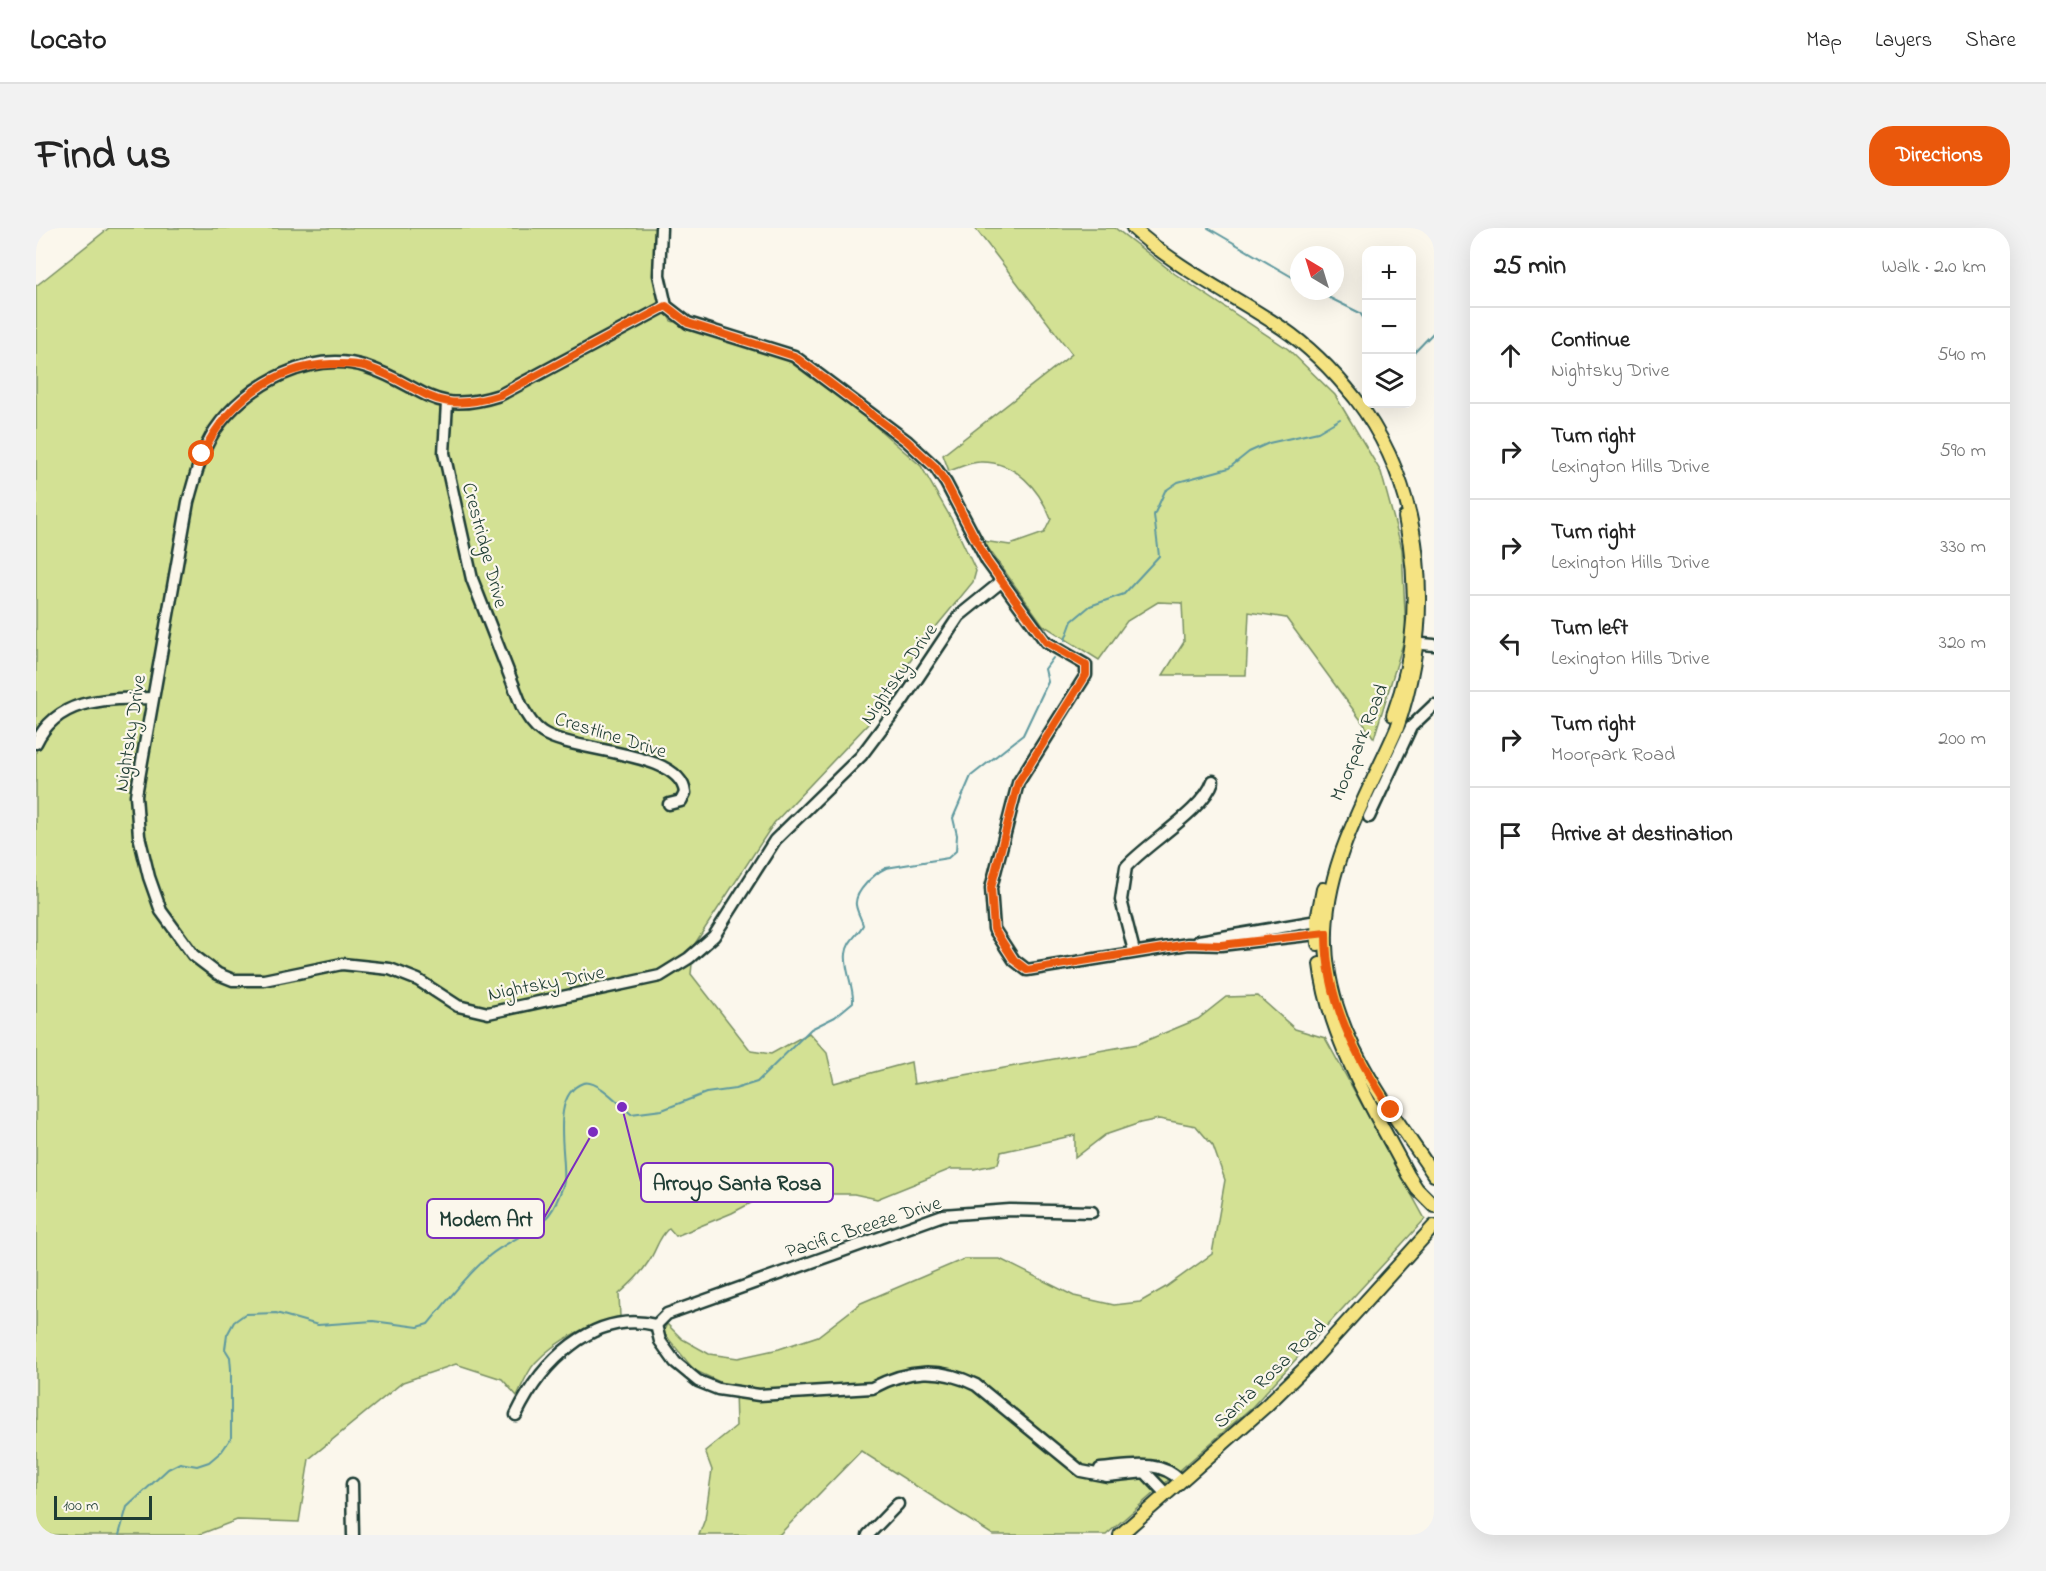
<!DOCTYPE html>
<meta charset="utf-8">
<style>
body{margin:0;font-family:"Indie Flower",sans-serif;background:#f2f2f2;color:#222}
.controls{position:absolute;right:18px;top:18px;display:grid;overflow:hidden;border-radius:12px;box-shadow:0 6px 24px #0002}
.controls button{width:54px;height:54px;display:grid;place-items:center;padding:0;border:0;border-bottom:2px solid #e0e0e0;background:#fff;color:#222;font:30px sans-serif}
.compass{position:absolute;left:1254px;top:18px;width:54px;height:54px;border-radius:50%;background:#fff;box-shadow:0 6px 24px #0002;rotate:322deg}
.scale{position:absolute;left:18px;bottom:15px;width:98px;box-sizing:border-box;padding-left:6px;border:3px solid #1f3d34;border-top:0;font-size:16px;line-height:21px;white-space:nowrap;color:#1f3d34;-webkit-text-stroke:4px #fbf7ec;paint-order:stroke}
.stop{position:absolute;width:18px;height:18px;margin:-14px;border:4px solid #ea580c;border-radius:50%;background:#fff}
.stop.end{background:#ea580c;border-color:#fff;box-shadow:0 2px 6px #0008}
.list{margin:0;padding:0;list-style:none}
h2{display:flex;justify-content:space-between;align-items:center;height:78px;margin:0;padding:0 24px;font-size:26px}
h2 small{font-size:20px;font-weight:400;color:#767676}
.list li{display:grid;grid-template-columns:39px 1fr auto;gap:18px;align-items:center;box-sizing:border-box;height:96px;padding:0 24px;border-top:2px solid #e0e0e0}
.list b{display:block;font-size:22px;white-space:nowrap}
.list p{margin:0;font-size:20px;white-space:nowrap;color:#767676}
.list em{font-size:20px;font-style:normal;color:#767676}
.icon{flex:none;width:33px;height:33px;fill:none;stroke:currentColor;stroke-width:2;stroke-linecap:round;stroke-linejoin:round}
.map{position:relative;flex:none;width:1398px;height:1307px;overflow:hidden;border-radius:24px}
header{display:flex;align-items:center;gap:36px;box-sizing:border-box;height:84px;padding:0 30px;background:#fff;border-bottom:2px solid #e0e0e0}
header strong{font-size:28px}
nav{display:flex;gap:33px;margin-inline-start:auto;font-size:21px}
.intro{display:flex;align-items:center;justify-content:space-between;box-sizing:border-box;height:144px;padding:0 36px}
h1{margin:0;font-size:42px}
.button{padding:15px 27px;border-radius:24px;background:#ea580c;color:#fff;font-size:21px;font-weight:700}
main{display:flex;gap:36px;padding:0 36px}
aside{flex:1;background:#fff;border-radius:24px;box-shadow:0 6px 24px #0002}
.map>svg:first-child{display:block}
.green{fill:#d3e194;stroke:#798f64;stroke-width:1.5}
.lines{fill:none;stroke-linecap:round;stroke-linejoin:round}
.stream{stroke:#5e999f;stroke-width:2}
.minor-casing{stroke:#1f3d34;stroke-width:15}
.major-casing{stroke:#1f3d34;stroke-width:16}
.minor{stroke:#fbf7ec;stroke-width:10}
.major{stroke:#f5e382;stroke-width:12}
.route{stroke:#ea580c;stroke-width:8}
.labels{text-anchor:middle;stroke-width:4.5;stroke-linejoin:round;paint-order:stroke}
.street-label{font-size:20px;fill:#1f3d34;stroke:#fbf7ec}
.leader{fill:none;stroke:#7b2cbf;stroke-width:2}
.callout-dot{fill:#7b2cbf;stroke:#fbf7ec;stroke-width:2}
.callout{fill:#fbf7ec;stroke:#7b2cbf;stroke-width:2}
.callout-label{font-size:21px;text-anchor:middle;font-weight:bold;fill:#1f3d34}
</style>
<header>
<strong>Locato</strong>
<nav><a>Map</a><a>Layers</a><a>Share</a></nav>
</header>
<div class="intro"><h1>Find us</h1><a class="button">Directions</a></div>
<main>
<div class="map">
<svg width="1398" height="1307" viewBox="0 0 1398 1307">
<rect width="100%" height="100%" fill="#fbf7ec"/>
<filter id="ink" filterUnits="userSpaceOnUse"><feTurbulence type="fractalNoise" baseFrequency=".0167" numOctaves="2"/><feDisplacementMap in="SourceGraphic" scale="12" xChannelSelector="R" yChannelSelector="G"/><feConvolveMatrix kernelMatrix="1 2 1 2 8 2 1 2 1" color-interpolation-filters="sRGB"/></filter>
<g filter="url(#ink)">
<g class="green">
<path d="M73,0H619L620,65L635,93L747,129L830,190L885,238L916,292L940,343L937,354L885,417L833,495L738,595L658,717L655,746L715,823L735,826L773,805L791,825L798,855L875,834L878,856L1102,816L1162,791L1190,769L1222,768L1259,801L1289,810L1389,991L1216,1179L1070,1307H957L825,1223L743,1307H663L669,1291L676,1242L669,1223L700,1198L699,1161L658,1142L627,1104L631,1096L646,1111L673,1126L702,1130L743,1121L782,1108L825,1075L928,1031H964L1038,1068L1078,1077L1104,1074L1130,1059L1176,1026L1189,952L1177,918L1160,898L1123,891L1104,895L1069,907L1039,930V907L965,924L962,936L938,941H915L841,971L818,966H732L696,985L640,1008L633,1000C622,1010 621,1021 613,1033C605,1046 594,1056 583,1066L584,1089C554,1095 520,1112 499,1135C491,1144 486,1158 481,1168L466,1151L420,1136L367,1154L273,1231L263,1294L201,1292L162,1307H0V58Z"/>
<path d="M939,0H1079L1139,46L1252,121L1299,167L1345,244L1366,321L1370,406L1338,510L1250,390L1213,384L1210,447H1127L1148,414L1146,375L1122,374L1091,393L1063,432L1007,397L947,313L974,317L1008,305L1015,291C1003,261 980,233 944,234C934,234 922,240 913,243L907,227L1036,126Z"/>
</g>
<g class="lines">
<g class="stream">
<path d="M1172,0L1263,53"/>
<path d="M1280,63L1324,85L1330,94"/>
<path d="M1376,127L1398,104"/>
<path d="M1029,412L1036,393L1054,378L1088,366L1123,328L1118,287L1129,263L1142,254L1193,240L1213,224L1233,215L1282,204L1304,191"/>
<path d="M83,1307L91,1279L132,1241L144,1235L161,1238L173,1234L186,1223L195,1210V1141L194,1129L189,1121L191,1107L198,1094L209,1086L240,1085L282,1097L337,1093L382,1099L392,1096C411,1073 430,1048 453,1028C475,1009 508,1003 520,975C523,968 527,960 528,953C531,928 513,867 547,855C560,850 584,877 595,886L626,882L670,865L699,861L721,854L775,801L799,789L817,774C818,758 808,741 810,726C811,713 822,707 827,697C825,690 821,684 820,677C818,664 839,645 850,640L912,630L920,623L921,607L917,590L935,548L987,507L1012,454L1009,441L1017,430"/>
</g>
<g class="minor-casing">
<g id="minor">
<path d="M625,0L623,47L630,78L652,95L758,128L871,213L899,239L910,255L951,333L1010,414L1050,437V447L982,555L955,660L958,701L978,732L991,742L1152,716L1185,717L1289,705"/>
<path d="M630,78L464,167C395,189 389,158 331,139C276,121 210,156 179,202C165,224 159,249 152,274L100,567L103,608L113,649L125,683L157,727L182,746L197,752H228L306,736L354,741L382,752L422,778L452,785L624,748L653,730L678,708L739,612L825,528L867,472L923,388L965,354"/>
<path d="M411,175L408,225L436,351L486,479C492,489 497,498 506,504C537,525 645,522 649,565L645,573L633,576"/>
<path d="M1375,415L1398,417"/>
<path d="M0,515C22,469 71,471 116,470"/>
<path d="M1333,589L1375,499L1398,477"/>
<path d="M1163,713L1287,692"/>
<path d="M1098,723L1085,672L1090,639C1111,615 1168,582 1177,553"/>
<path d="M620,1097L624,1113L639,1134L662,1153L682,1161L723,1167L836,1160C872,1141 904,1139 940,1157L1045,1243L1071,1248L1109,1244L1130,1266"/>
<path d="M620,1097L631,1086L907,987L974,982L1056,984"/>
<path d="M480,1187C505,1135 556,1082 620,1097"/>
<path d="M1064,1241C1092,1239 1123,1230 1145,1253"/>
<path d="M316,1256L317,1307"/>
<path d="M832,1307L862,1276"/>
</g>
</g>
<g class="major-casing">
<g id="major">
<path d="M1097,0C1141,41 1197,67 1246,100C1274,119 1298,144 1319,170C1391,264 1398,391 1361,500C1331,569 1287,638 1290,717C1293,806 1351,876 1398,947"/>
<path d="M1357,487C1381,423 1383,356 1369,289"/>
<path d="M1282,716L1281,692L1287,661"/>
<path d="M1284,736C1293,812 1337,880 1372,947L1381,961L1398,978"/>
<path d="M1084,1307L1231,1177L1275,1134L1398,998"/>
</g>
</g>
<use href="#minor" class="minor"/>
<use href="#major" class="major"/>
</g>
</g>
<g class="lines" filter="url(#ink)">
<path class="route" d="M166,226C191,175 237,138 295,136C307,136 319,135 331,139C389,158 395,189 464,167L630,78L652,95L758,128L871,213L899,239L910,255L951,333L1010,414L1050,437V447L982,555L955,660L958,701L978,732L991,742L1152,716L1185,717L1290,705C1290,773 1319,827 1355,882"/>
</g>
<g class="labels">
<g class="street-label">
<text transform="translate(450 317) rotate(75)" y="7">Crestridge Drive</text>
<text transform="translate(862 445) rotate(-55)" y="7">Nightsky Drive</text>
<text transform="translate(93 505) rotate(-81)" y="7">Nightsky Drive</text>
<text transform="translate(575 506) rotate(17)" y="7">Crestline Drive</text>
<text transform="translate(1322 514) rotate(-68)" y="7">Moorpark Road</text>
<text transform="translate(510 754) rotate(-11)" y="7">Nightsky Drive</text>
<text transform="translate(827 998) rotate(-18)" y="7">Pacific Breeze Drive</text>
<text transform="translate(1233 1145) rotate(-44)" y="7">Santa Rosa Road</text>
</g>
</g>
<path class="leader" d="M586 879L605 954M557 904L508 990"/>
<g class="callout-dot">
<circle cx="586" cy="879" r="6"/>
<circle cx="557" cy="904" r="6"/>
</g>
<g class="callout">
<rect x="605" y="935" width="192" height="39" rx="6"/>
<rect x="391" y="971" width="117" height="39" rx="6"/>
</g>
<g class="callout-label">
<text x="701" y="962">Arroyo Santa Rosa</text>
<text x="450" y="998">Modern Art</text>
</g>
</svg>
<div class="controls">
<button>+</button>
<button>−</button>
<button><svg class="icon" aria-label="layers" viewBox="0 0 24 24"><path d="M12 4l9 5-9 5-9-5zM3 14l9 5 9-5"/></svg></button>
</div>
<svg class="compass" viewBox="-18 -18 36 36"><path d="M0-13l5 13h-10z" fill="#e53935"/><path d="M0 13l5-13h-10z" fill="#767676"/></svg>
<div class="scale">100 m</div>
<div class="stop" style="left:166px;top:226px"></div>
<div class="stop end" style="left:1355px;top:882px"></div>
</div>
<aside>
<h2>25 min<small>Walk · 2.0 km</small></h2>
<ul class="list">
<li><svg class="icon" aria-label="ahead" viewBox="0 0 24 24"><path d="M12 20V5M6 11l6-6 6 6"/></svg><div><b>Continue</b><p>Nightsky Drive</p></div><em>540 m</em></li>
<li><svg class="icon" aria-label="right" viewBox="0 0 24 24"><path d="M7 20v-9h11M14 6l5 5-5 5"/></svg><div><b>Turn right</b><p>Lexington Hills Drive</p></div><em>590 m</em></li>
<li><svg class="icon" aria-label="right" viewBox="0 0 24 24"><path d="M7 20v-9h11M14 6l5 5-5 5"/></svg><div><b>Turn right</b><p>Lexington Hills Drive</p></div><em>330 m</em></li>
<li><svg class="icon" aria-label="left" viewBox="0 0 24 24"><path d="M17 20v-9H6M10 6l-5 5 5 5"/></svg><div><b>Turn left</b><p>Lexington Hills Drive</p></div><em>320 m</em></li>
<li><svg class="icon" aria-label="right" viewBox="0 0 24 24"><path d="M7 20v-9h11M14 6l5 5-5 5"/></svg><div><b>Turn right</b><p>Moorpark Road</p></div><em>200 m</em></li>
<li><svg class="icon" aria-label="arrive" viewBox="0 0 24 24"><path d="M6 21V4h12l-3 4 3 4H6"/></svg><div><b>Arrive at destination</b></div></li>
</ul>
</aside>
</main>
